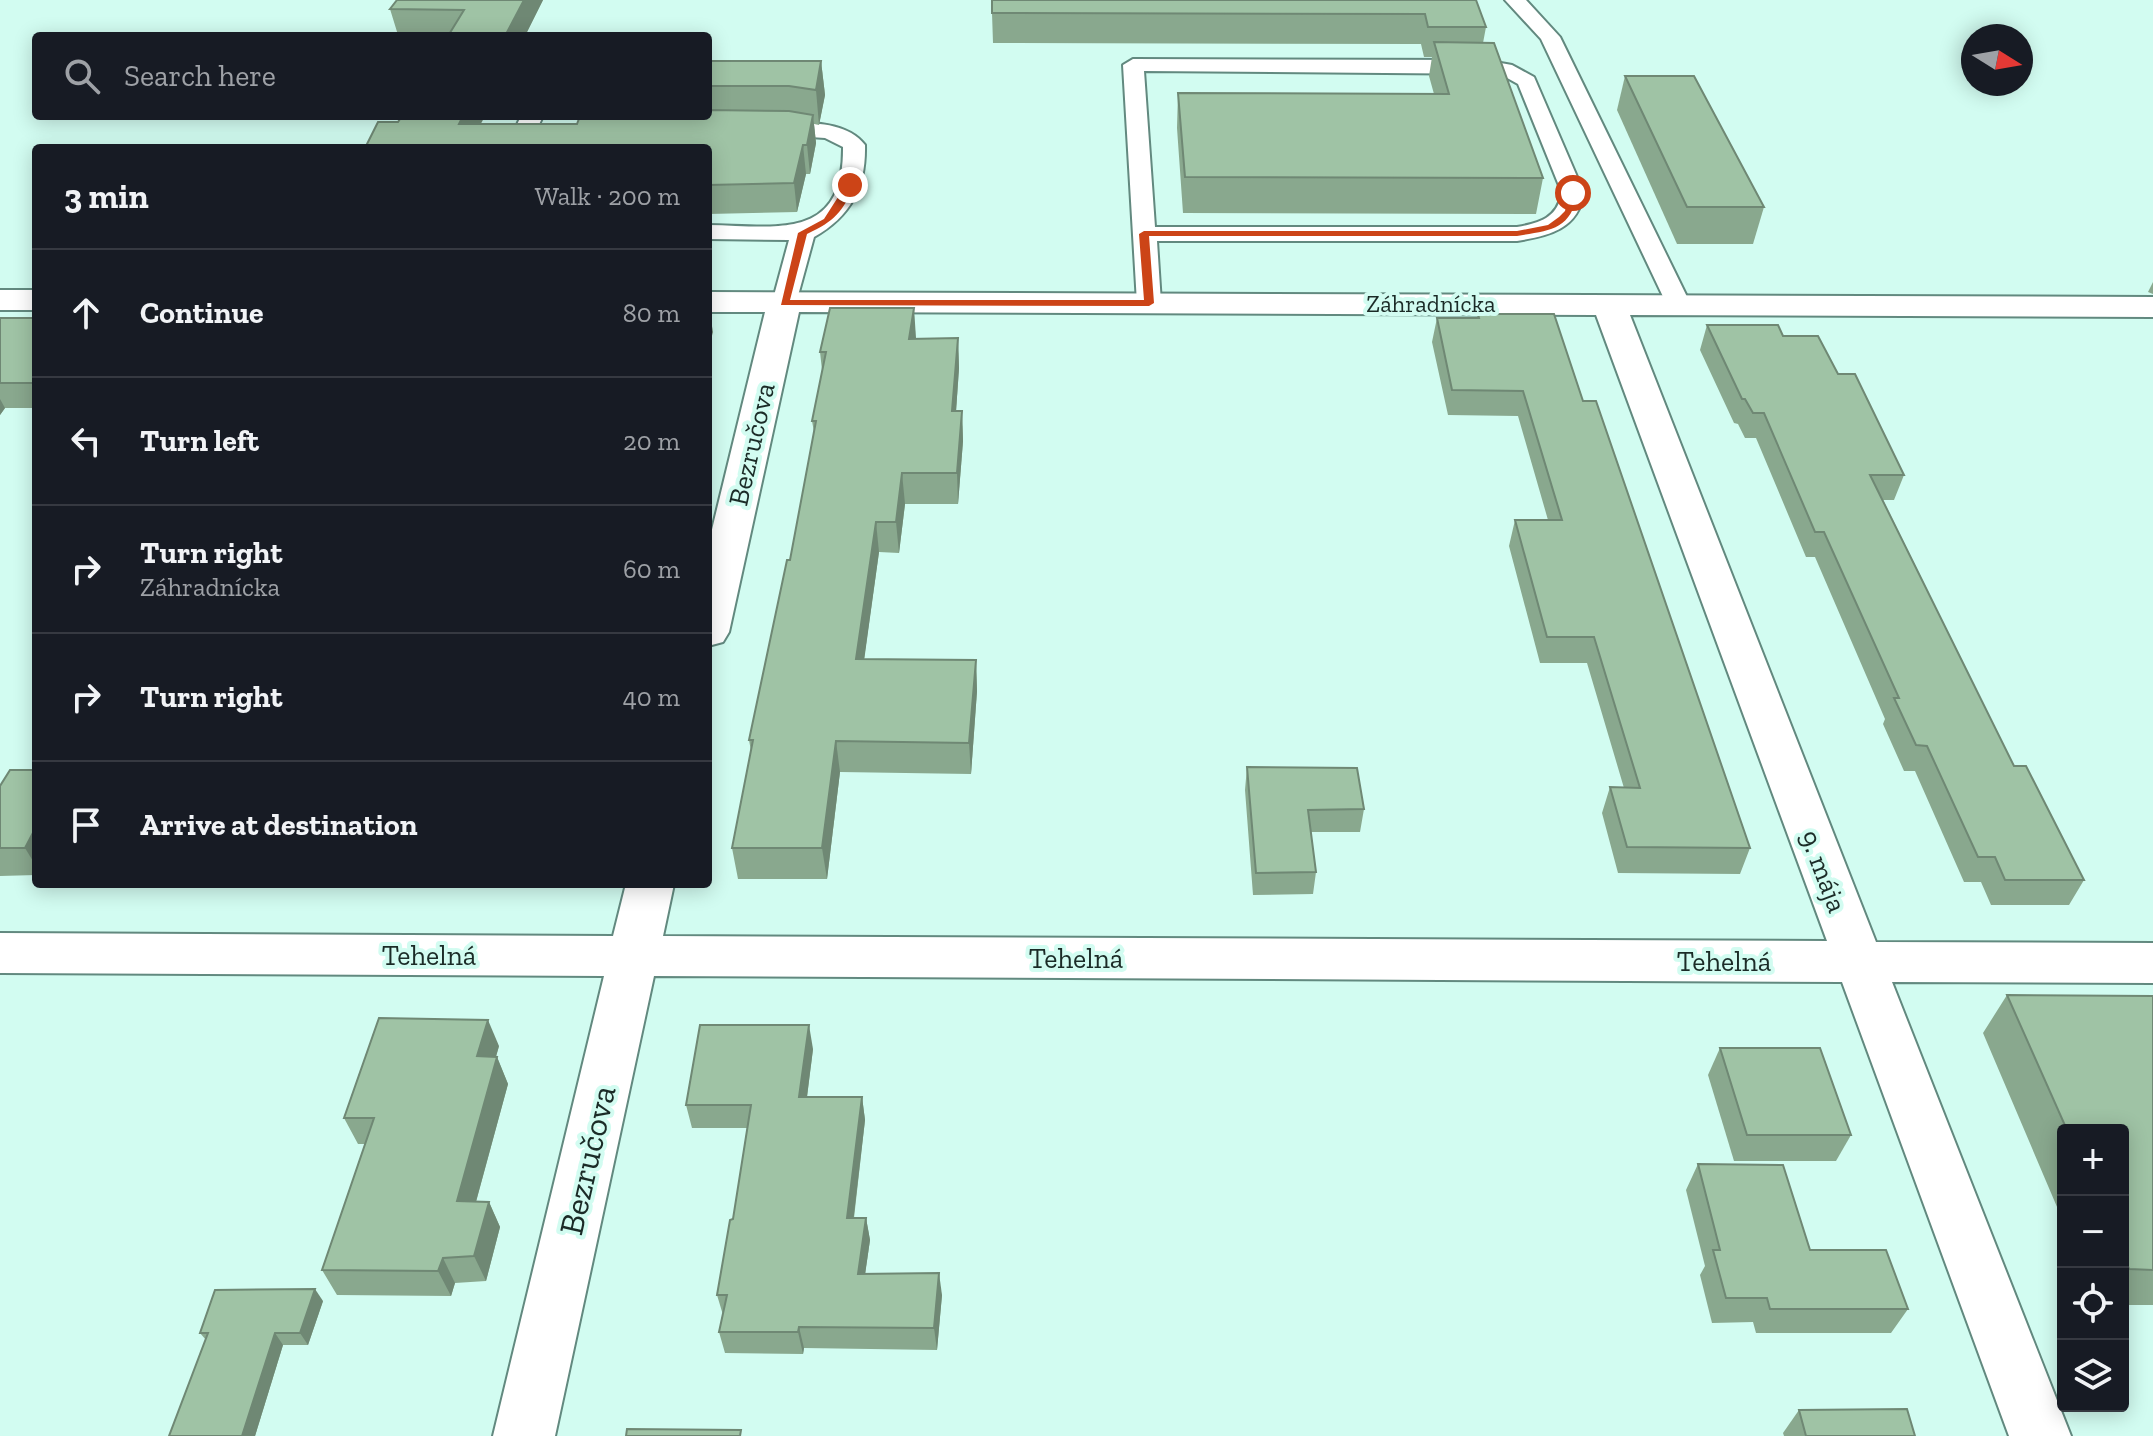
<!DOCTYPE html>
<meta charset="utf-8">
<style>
body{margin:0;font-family:"Zilla Slab",serif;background:#242831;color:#f1f3f6}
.controls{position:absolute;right:24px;bottom:24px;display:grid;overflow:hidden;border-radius:8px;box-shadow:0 4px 20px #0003}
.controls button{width:72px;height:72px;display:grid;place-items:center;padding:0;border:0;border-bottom:2px solid #363941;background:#171b24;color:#f1f3f6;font:40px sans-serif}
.compass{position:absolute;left:1961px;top:24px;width:72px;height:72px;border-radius:50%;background:#171b24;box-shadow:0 4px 20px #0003;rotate:101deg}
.stop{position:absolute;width:24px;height:24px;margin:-18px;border:6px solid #cc4417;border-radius:50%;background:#fff}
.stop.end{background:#cc4417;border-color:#fff;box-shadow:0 2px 8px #0008}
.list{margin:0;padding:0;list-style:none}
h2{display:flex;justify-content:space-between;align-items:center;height:104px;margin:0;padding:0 32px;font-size:34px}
h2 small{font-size:26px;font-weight:400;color:#9ea1a6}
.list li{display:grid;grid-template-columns:52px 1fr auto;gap:24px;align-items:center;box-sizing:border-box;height:128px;padding:0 32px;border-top:2px solid #363941}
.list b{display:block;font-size:30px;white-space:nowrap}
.list p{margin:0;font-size:26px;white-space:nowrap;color:#9ea1a6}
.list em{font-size:26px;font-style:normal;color:#9ea1a6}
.icon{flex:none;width:44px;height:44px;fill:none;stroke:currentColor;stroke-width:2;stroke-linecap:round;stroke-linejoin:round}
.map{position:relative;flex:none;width:2153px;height:1436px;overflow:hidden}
.search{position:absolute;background:#171b24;box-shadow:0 4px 20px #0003;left:32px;top:32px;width:680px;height:88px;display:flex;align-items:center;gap:20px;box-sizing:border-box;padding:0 28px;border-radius:8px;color:#9ea1a6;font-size:30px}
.panel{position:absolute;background:#171b24;box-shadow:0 4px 20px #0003;left:32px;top:144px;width:680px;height:744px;border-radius:8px}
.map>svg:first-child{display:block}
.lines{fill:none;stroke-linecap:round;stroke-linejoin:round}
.lane-casing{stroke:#62897f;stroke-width:4}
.street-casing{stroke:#62897f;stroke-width:4}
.lane{fill:#fff;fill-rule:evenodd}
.street{fill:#fff;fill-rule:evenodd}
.wall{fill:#89a88e}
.shaded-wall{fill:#6f8874}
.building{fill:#9fc3a5;stroke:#6f8874;stroke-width:2}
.route{fill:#cc4417}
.labels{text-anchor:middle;stroke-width:8;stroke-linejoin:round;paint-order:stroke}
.far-street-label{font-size:24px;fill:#1b2b27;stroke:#d2fcf1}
.street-label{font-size:28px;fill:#1b2b27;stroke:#d2fcf1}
.near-street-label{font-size:34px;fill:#1b2b27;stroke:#d2fcf1}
</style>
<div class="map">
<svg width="2153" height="1436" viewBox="0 0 2153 1436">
<rect width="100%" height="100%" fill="#d2fcf1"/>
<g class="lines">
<g class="lane-casing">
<g id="lane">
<path d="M1505,0H1526L1560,37L1691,305L1688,310H1670L1667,305L1541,39Z"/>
<path d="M1133,59L1484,60L1512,65L1534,77L1584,193C1578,229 1549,236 1517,241H1157L1161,303L1158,308H1140L1137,303L1123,65ZM1144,71L1500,74L1518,84L1562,193C1557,218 1540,223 1517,227H1155Z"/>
<path d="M521,116H543L528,148H506Z"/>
<path d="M773,123C802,123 845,119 865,145C866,187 851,216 814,237L796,303L793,308H775L772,303L789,240L708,239V225C777,226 844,242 843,147L825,138L765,134L762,129L765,124Z"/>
</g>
</g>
<g class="street-casing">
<g id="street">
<rect x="0" y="290" width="36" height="20"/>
<path d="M708,292L2153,297V317L1630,315L1876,942L2153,943V983L1892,982L2071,1436H2009L1842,982L654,976L555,1436H493L604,976L0,973V933L613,936L626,884H674L663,936L1827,941L1596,315L799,312L729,632L723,642L708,646V546L765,312H708Z"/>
</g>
</g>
<use href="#lane" class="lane"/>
<use href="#street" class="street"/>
</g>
<g class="wall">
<path d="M397,0H546H543L525,36L398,35L390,9Z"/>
<path d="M1476,0L1486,27L1483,43L1543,178L1536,214L1183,213L1177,128L1178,93L1434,94L1429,76L1432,57H1424L1421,44L993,43L992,13Z"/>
<path d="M708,61H821L825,95L819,125L814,124L816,143L810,174H806L797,212L708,214V148L481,124H577L708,116Z"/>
<path d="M1625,76L1764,207L1753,244H1677L1617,110Z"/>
<path d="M2153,282V294L2148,292Z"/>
<path d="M1478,314L1583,401L1750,848L1740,874L1618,873L1602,813L1610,787L1624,788L1587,663H1540L1509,546L1515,520H1548L1518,416L1448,415L1432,342L1437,318H1477Z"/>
<path d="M0,318H36V408H5L0,415Z"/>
<path d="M1707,325L1783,336L1838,374L1904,475L1894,500H1883L2014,766L2084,880L2069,905H1991L1981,882H1964L1915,771H1904L1883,724L1885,719L1815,557H1806L1756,438H1745L1738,424L1734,423L1700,350Z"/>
<path d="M958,338L959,368L956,411H962L963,441L958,504H905L899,553L879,552L864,659L976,660L977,691L971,774L840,772L827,879H738L732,848L751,751L749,740L790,560L814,432L812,421L822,370L820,352L916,339Z"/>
<path d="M1247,767L1364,809L1360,832H1311L1316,872L1313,894L1253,895L1245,790Z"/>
<path d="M36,770V875L0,876V786Z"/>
<path d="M2007,995L2153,996V1305H2123V1130H2063V1221L1983,1033Z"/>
<path d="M499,1046L496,1057H497L508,1084L476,1202H489L500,1227L486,1281L455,1283L451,1296L337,1295L322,1270L365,1144H358L344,1118Z"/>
<path d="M1720,1048L1851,1135L1836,1161H1734L1708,1075Z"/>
<path d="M813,1049L807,1097H862L865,1120L854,1218H866L870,1240L865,1274L942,1295L937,1350L804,1348L803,1354L725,1353L719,1332L723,1315L717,1295L733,1219L747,1128H692L686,1105Z"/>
<path d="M1698,1164L1810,1250L1908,1309L1891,1333H1756L1753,1322L1712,1323L1700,1275L1705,1266L1686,1190Z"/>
<path d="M323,1301L308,1345H283L255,1436H169L206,1340L200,1333Z"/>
<path d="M1799,1410L1915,1436H1784L1783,1433Z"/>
</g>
<g class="shaded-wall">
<path d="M524,0H543L525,36H505Z"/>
<path d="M821,61L825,95L819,125L816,90Z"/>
<path d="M813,115L816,143L810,174L807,145Z"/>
<path d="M463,116H485L468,148L459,124Z"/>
<path d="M803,145L806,174L797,212L794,183Z"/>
<path d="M708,303L713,332L708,350Z"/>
<path d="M914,308L916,338L909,339Z"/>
<path d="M958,338L959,368L954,441L952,411Z"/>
<path d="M0,399L5,408L0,415Z"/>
<path d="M962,411L963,441L958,504L957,473Z"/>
<path d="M902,473L905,504L899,553L896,522Z"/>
<path d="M876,522L879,552L860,690L856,659Z"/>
<path d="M976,660L977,691L971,774L969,743Z"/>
<path d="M836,741L840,772L827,879L822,848Z"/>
<path d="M36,827V866L25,848Z"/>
<path d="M488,1020L499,1046L488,1083L477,1056Z"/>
<path d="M809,1025L813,1049L804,1120L799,1097Z"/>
<path d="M497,1057L508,1084L469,1227L457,1201Z"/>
<path d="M862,1097L865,1120L851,1240L847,1218Z"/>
<path d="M489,1202L500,1227L486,1281L474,1256Z"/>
<path d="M866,1218L870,1240L862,1296L858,1274Z"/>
<path d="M443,1258L455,1283L451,1296L438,1271Z"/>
<path d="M939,1273L942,1295L937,1350L934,1328Z"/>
<path d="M315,1289L323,1301L308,1345L300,1333Z"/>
<path d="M799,1327L804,1348L803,1354L798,1332Z"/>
<path d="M275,1333L283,1345L255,1436H242Z"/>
</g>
<g class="building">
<path d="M397,0H524L505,36H448L464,10L390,9Z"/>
<path d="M992,0H1476L1486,27H1428L1425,14L992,13Z"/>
<path d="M1434,42L1494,43L1543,178L1185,177L1178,93L1449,94Z"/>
<path d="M708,61H821L816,90L789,86H708Z"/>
<path d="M1625,76H1694L1764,207H1687Z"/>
<path d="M708,110L789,111L813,115L807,145H803L794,183L708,185V148H365L378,122H398L402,116H463L459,124H577L580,116H708Z"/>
<path d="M830,308H914L909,339L958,338L952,411H962L957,473H902L896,522H876L856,659L976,660L969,743L836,741L822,848H732L753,740H749L787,560H790L816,421H812L826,352H820Z"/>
<path d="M1478,314H1554L1583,401H1596L1750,848L1627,847L1610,787L1640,788L1594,637H1547L1515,520H1562L1523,391L1452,390L1437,318H1479Z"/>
<rect x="0" y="318" width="36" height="65"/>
<path d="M1707,325H1778L1783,336H1818L1838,374H1855L1904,475H1870L2014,766H2026L2084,880H2005L1995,857H1978L1927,746L1916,745L1894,698H1899L1824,532H1815L1764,413H1753L1745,399H1742Z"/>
<path d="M1247,767L1357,768L1364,809L1308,810L1316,872L1256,873Z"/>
<path d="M10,770H36V827L25,848H0V786Z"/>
<path d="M2007,995L2153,996V1270L2129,1269L2123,1256V1130H2067Z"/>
<path d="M379,1018L488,1020L477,1056L497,1057L457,1201L489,1202L474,1256L443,1258L438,1271L322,1270L374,1118H344Z"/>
<path d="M700,1025H809L799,1097H862L847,1218H866L858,1274L939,1273L934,1328L799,1327L798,1332H719L727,1295H717L730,1220L733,1219L751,1105H686Z"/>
<path d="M1720,1048H1820L1851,1135H1747Z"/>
<path d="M1698,1164L1783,1165L1810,1250H1886L1908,1309H1770L1767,1298H1726L1713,1250H1720Z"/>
<path d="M315,1289L300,1333H275L242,1436H169L208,1333H200L215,1290Z"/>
<path d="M1907,1409L1915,1436H1806L1799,1410Z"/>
<path d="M627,1429L741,1430L740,1436H626Z"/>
</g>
<path class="route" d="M847,183L855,185C842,212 835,221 807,234L790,300H1144L1139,234L1144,231H1517L1548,225L1559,217L1565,211L1570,191L1578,193C1570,231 1550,230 1517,236H1149L1154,303L1149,306L781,305L798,233L824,219Z"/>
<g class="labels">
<g class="far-street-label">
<text x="1431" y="312">Záhradnícka</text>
</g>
<g class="street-label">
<text transform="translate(751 444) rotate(-77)" y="10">Bezručova</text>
<text transform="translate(1824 871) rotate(69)" y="10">9. mája</text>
<text x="429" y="965">Tehelná</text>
<text x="1076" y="968">Tehelná</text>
<text x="1724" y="971">Tehelná</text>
</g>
<g class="near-street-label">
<text transform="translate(587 1160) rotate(-77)" y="12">Bezručova</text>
</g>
</g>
</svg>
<div class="controls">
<button>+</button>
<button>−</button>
<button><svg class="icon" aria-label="locate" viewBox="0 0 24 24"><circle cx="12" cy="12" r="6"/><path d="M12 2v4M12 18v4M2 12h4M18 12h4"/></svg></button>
<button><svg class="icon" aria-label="layers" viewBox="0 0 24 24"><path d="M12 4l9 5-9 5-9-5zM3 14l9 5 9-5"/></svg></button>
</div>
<svg class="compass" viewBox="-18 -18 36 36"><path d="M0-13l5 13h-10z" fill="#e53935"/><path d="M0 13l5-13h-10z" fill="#9ea1a6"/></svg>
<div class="stop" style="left:1573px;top:193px"></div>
<div class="stop end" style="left:850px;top:185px"></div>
<div class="search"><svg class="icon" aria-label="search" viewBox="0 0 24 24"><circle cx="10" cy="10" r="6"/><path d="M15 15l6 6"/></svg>Search here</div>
<section class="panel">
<h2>3 min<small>Walk · 200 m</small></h2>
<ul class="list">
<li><svg class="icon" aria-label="ahead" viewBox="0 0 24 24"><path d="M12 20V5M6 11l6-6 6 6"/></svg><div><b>Continue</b></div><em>80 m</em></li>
<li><svg class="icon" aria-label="left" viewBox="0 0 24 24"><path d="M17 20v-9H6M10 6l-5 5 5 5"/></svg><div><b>Turn left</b></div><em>20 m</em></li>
<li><svg class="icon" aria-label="right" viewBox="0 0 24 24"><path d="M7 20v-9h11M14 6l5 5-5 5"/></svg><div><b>Turn right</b><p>Záhradnícka</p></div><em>60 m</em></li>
<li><svg class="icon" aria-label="right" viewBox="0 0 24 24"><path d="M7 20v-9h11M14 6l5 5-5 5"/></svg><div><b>Turn right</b></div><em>40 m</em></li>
<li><svg class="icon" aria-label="arrive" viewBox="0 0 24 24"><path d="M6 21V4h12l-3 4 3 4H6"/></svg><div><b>Arrive at destination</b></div></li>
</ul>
</section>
</div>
